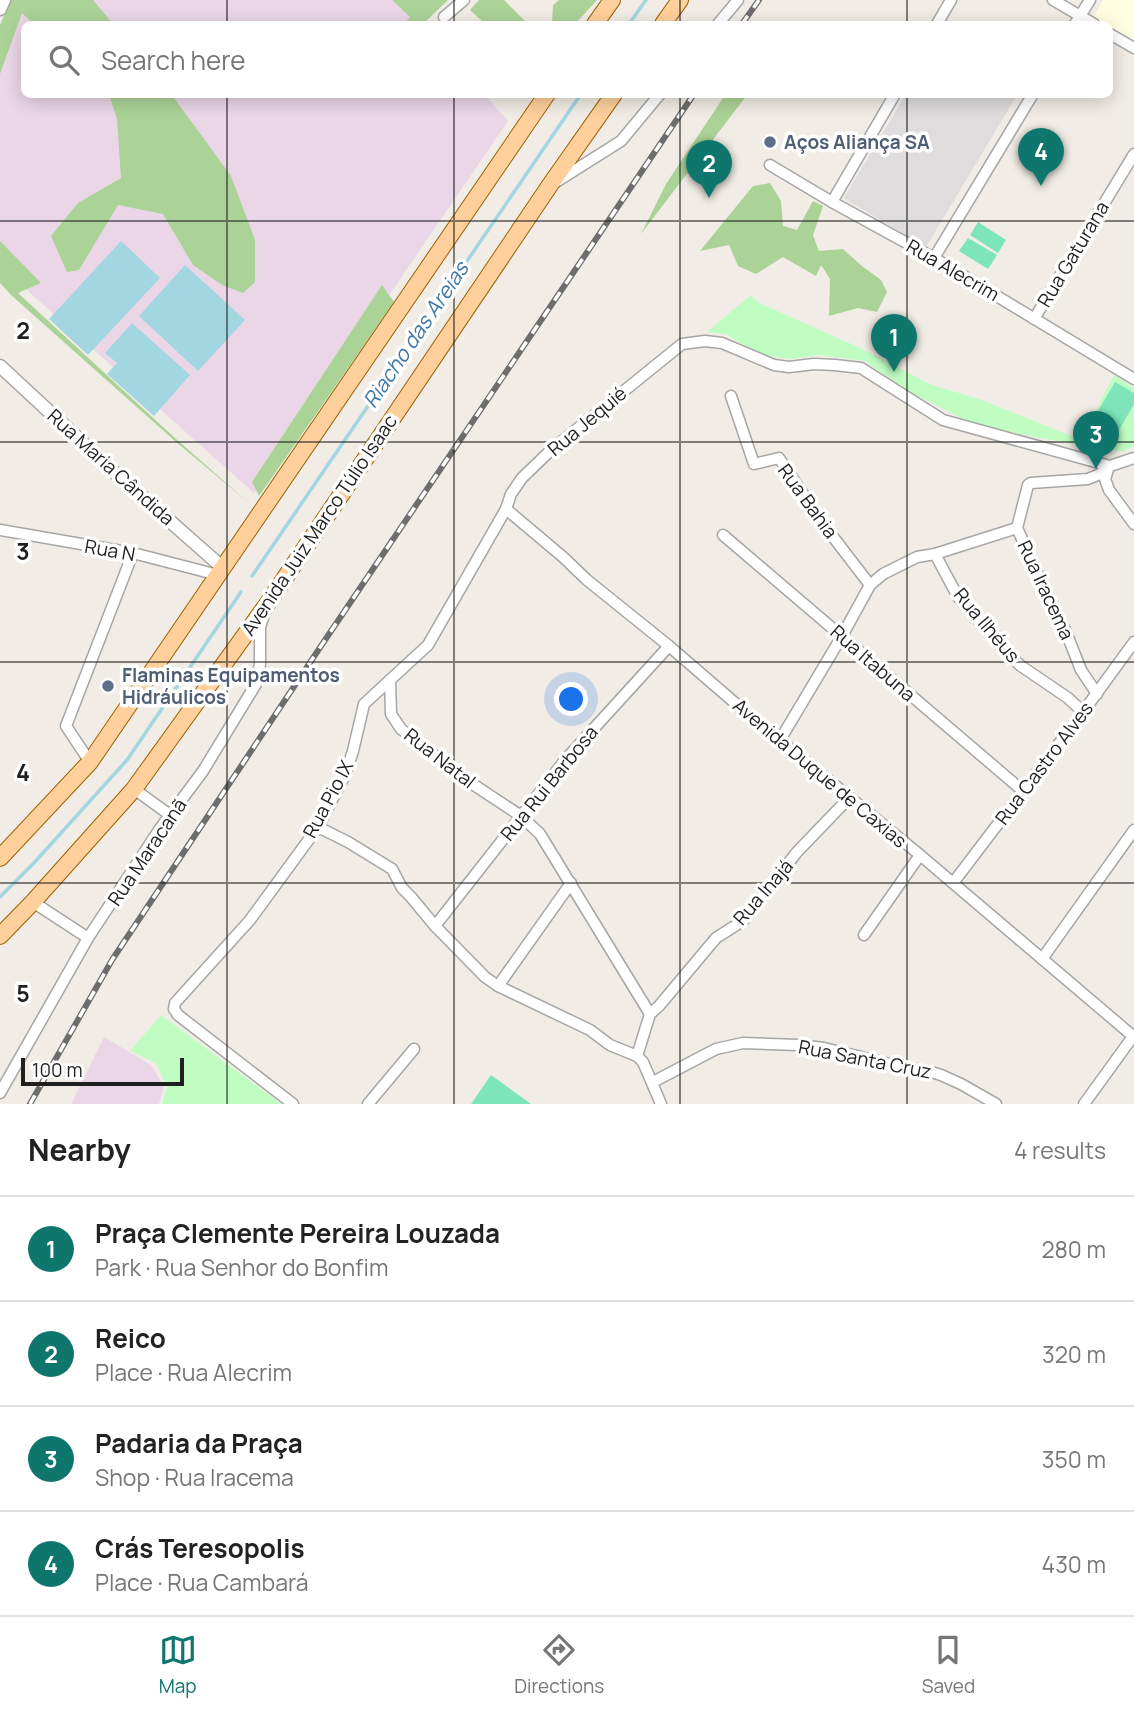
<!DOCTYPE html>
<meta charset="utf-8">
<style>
body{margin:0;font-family:Manrope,sans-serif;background:#f6f6f6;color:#222}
.scale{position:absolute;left:21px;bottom:18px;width:163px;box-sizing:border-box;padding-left:7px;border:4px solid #1f1f1f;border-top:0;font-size:19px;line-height:24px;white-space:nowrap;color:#1f1f1f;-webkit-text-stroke:5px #fff;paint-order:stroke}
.you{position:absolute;left:572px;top:700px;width:24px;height:24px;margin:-18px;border:5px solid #fff;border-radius:50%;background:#1a73e8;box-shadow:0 0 0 10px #1a73e833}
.badge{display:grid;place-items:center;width:46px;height:46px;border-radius:50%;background:#0f766e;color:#fff;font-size:23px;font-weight:700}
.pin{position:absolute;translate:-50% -58px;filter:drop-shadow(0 2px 4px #0008)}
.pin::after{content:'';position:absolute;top:37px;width:24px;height:21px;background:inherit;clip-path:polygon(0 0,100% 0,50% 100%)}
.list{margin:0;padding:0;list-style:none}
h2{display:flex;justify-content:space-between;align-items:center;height:91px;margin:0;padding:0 28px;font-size:30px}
h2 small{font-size:23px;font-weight:400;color:#767676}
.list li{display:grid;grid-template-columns:46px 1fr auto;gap:21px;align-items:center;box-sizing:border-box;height:105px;padding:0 28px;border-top:2px solid #e0e0e0}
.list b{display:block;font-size:26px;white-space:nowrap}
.list p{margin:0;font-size:23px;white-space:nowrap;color:#767676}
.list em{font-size:23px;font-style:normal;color:#767676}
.icon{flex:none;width:38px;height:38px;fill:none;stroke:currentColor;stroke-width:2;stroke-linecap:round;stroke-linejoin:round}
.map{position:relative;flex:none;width:1134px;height:1104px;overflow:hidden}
.search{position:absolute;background:#fff;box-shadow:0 4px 18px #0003;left:21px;right:21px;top:21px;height:77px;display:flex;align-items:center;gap:18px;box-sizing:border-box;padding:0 24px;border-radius:10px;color:#767676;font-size:26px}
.sheet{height:511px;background:#fff}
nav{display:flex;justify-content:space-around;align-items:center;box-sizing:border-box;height:98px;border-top:2px solid #e0e0e0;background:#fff;font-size:19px;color:#767676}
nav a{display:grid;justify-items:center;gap:4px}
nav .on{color:#0f766e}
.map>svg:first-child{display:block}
.residential{fill:#dedcdc}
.industrial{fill:#ead6e7}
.education{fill:#fffee0}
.forest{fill:#abd397}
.park{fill:#bffdc2}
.pitch{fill:#7de5b9}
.water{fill:#a2d6e1}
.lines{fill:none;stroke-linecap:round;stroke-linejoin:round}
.stream{stroke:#a2d6e1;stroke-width:3.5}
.minor-casing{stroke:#a6a6a6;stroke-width:13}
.tertiary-casing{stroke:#a6a6a6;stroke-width:15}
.primary-casing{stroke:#9b6200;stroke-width:18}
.minor{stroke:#fff;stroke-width:10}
.tertiary{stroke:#fff;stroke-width:12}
.primary{stroke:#ffd09c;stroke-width:16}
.rail-casing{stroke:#6d6d6d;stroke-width:6}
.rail{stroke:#fff;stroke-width:3.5;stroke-dasharray:10;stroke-linecap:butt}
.grid{fill:none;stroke:#1f1f1f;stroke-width:2;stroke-opacity:0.55}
.service-dot{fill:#5c6f8a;stroke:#fff;stroke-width:2.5}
.labels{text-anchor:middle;stroke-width:7;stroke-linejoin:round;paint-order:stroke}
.service-label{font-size:19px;font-weight:bold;fill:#4e5e75;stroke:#fff;text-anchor:start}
.street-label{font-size:19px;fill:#1f1f1f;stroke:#fff}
.water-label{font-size:21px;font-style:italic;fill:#3f77a6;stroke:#fff}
.grid-label{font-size:23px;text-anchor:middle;font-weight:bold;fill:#1f1f1f;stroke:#fff;stroke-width:7;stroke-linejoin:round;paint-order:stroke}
</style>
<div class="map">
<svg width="1134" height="1104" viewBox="0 0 1134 1104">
<rect width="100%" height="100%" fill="#f1ece5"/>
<path class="residential" d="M906,94L1017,95L926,247L844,198Z"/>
<g class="industrial">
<path d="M14,0H403L425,24H24V94L485,95L508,121L254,493L0,266V43Z"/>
<path d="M104,1037L151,1065L164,1086L159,1104H71Z"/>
</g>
<path class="education" d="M1103,0H1134V43L1110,28V24H1103L1093,18Z"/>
<g class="forest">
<path d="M10,0H93L113,24H33L22,13L0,74V25Z"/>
<path d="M392,0H448L423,24H404L410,17Z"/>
<path d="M479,0H504L528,24H485L470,10Z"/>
<path d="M559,0H597L575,24H552L553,5Z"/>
<path d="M109,95H172L231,176L255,240V282L243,293L222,285L193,265L163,214L118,205L79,270L67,272L51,236L78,203L121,178L117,119Z"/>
<path d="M725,95H747L641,234L666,184Z"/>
<path d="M770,183L781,201L783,226L797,230L813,201L823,206L813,235L819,251L843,249L862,266L881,280L887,292L877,312L858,308L829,316L830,279L821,265L816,276L783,257L756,274L738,266L729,245L700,251L753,186Z"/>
<path d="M0,241L41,283L18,293L176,439L249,503L175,441L11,295L0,283Z"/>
<path d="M382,285L394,302L259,496L252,482Z"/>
</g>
<g class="park">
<path d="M751,295L757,302L860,348L932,385L979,399L1081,440L1114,375L1134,388V446L1122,452L1034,437L969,422L910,392L865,361L819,355L792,359L768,356L750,349L726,334L707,332Z"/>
<path d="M161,1015L281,1104H162L167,1087L156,1063L130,1051Z"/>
</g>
<g class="pitch">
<path d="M978,222L1006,240L998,253L970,235Z"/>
<path d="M968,238L997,255L988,269L959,251Z"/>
<path d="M1115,382L1134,393V404L1115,437L1091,423Z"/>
<path d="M491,1075L531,1104H471Z"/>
</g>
<g class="water">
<path d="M121,241L160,278L88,355L49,319Z"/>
<path d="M185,265L245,320L198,371L139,316Z"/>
<path d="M132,323L190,375L154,416L107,374L117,363L105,353Z"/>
</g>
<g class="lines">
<g class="stream">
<path d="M629,24L646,0"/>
<path d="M252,576L581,94"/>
<path d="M0,897L33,864L127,760L241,592"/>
</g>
<g class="minor-casing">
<g id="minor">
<path d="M1053,0L1094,24"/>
<path d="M444,17L464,0"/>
<path d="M718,24L738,0"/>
<path d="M937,24L951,0"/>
<path d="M1075,24L1090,0"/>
<path d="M1110,34L1134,48"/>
<path d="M770,165L832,202L934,258L1134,379"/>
<path d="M556,182L621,141L660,94"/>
<path d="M832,202L895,94"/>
<path d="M934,258L1033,94"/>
<path d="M1034,319L1134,154"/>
<path d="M731,396L754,464L779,458L824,525L870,585"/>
<path d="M1109,466L1105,479L1109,490L1134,524"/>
<path d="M506,509L563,557L587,580L669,646L742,709L920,855L1134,1037"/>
<path d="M0,530L133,553L218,575"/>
<path d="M723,535L1023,791"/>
<path d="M935,554L958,597L1007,653L1021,666L1068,698L1083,712"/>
<path d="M390,680L391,714L401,729L465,779L521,816L540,834L650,1014"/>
<path d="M1097,694L1081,670L1066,632L1045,590L1017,528L1028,485L1031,483L1088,479L1100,474L1110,466"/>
<path d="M780,740L842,636L870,585L883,574L917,557L935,554L1017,528"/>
<path d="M90,762L66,726L133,553"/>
<path d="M134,789L170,815"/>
<path d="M318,827L348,842L392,869L402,888L411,897L435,926L485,977L498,986L590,1030L610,1045L637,1056L643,1062L661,1104"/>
<path d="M953,883L1083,712L1134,642"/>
<path d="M33,902L88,938"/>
<path d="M435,926L566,759L669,646"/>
<path d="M864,935L920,855"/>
<path d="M1042,959L1134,830"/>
<path d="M498,986L571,883"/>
<path d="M637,1056L650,1014L659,1006L716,938L744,920L797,852L849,798"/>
<path d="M653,1082L716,1049L743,1043L798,1045L824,1048L902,1067L928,1071L941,1075L961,1084L996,1104"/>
<path d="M0,1093L88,938L159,830L203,771L256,684L260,664V627L264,615"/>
<path d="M293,1104L178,1015L174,1009L175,1003L250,920L318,827L345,775L353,751L364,704L428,645L506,509L511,494L522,478L551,450L682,344L705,341L722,343L774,365L789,367L814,364L835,365L861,368L943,420L1110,466L1134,458"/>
<path d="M368,1104L414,1049"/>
<path d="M1084,1104L1134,1035"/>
</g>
</g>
<g class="tertiary-casing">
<g id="tertiary">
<path d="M0,9L4,0"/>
<path d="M0,366L112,470L223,568"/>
</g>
</g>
<g class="primary-casing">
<g id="primary">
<path d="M595,24L612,0"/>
<path d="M663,24L680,0"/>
<path d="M0,858L90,762L547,94"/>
<path d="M0,936L33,902L134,789L268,603L550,185L614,94"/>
</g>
</g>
<use href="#minor" class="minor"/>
<use href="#tertiary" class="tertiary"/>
<use href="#primary" class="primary"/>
<g class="rail-casing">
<g id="rail">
<path d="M742,24L759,0"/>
<path d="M30,1104L112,960L325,640L694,94"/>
</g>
</g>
<use href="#rail" class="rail"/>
</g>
<path class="grid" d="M227,0V24M454,0V24M680,0V24M907,0V24M227,94V1104M454,94V1104M680,94V1104M907,94V1104M0,221H1134M0,442H1134M0,662H1134M0,883H1134"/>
<g class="service-dot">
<circle cx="770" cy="142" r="7"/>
<circle cx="108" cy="686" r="7"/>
</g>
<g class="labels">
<g class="service-label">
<text x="784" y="149">Aços Aliança SA</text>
<text x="122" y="682">Flaminas Equipamentos<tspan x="122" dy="22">Hidráulicos</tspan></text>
</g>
<g class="street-label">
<text transform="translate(1073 254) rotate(-59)" y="7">Rua Gaturana</text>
<text transform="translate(953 270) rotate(30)" y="7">Rua Alecrim</text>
<text transform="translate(587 421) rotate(-40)" y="7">Rua Jequié</text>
<text transform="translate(111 467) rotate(42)" y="7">Rua Maria Cândida</text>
<text transform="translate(808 501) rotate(54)" y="7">Rua Bahia</text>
<text transform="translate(319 525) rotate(-56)" y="7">Avenida Juiz Marco Túlio Isaac</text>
<text transform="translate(110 550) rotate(10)" y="7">Rua N</text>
<text transform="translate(1046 590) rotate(65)" y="7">Rua Iracema</text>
<text transform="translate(987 625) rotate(50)" y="7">Rua Ilhéus</text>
<text transform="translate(873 663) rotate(41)" y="7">Rua Itabuna</text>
<text transform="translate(440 758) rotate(38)" y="7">Rua Natal</text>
<text transform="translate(1044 763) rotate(-53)" y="7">Rua Castro Alves</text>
<text transform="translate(820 773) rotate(40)" y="7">Avenida Duque de Caxias</text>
<text transform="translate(549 783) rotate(-51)" y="7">Rua Rui Barbosa</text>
<text transform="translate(328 799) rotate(-62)" y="7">Rua Pio IX</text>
<text transform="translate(147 852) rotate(-56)" y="7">Rua Maracanã</text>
<text transform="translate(763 892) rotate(-49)" y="7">Rua Inajá</text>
<text transform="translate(865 1059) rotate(11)" y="7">Rua Santa Cruz</text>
</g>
<g class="water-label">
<text transform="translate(416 335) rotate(-56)" y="7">Riacho das Areias</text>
</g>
</g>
<g class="grid-label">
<text x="23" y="339">2</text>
<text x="23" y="560">3</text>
<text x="23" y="781">4</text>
<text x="23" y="1002">5</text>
</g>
</svg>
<div class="scale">100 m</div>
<div class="you"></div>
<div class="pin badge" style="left:894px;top:372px">1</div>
<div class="pin badge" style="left:709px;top:198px">2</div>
<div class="pin badge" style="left:1096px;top:469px">3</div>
<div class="pin badge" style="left:1041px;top:186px">4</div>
<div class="search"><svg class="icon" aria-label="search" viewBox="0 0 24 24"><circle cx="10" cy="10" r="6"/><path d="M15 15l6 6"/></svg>Search here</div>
</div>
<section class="sheet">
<h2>Nearby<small>4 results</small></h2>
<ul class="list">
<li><span class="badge">1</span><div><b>Praça Clemente Pereira Louzada</b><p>Park · Rua Senhor do Bonfim</p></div><em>280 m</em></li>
<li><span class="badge">2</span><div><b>Reico</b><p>Place · Rua Alecrim</p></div><em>320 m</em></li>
<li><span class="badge">3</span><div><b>Padaria da Praça</b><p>Shop · Rua Iracema</p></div><em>350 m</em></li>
<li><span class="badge">4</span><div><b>Crás Teresopolis</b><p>Place · Rua Cambará</p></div><em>430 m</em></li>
</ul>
</section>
<nav>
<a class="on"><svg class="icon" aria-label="map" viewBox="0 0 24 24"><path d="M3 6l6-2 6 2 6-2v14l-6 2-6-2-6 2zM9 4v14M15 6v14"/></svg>Map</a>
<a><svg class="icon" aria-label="directions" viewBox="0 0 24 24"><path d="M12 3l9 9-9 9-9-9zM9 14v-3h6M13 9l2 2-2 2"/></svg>Directions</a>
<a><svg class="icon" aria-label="saved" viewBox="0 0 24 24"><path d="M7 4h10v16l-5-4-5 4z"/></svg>Saved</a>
</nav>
